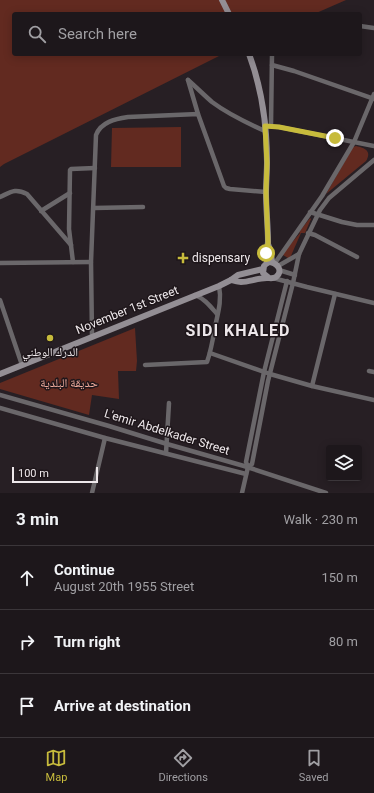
<!DOCTYPE html>
<meta charset="utf-8">
<style>
body{margin:0;font-family:Roboto,"Noto Naskh Arabic",sans-serif;background:#2a2428;color:#f1f3f6}
.controls{position:absolute;right:12px;bottom:12px;display:grid;overflow:hidden;border-radius:4px;box-shadow:0 2px 10px #0003}
.controls button{width:36px;height:36px;display:grid;place-items:center;padding:0;border:0;border-bottom:1px solid #3b363a;background:#1d171b;color:#f1f3f6;font:20px sans-serif}
.scale{position:absolute;left:12px;bottom:10px;width:86px;box-sizing:border-box;padding-left:4px;border:2px solid #eee8eb;border-top:0;font-size:11px;line-height:14px;white-space:nowrap;color:#eee8eb;-webkit-text-stroke:3px #1e161a;paint-order:stroke}
.stop{position:absolute;width:12px;height:12px;margin:-9px;border:3px solid #c7bb3c;border-radius:50%;background:#fff}
.stop.end{background:#c7bb3c;border-color:#fff;box-shadow:0 1px 4px #0008}
.list{margin:0;padding:0;list-style:none}
h2{display:flex;justify-content:space-between;align-items:center;height:52px;margin:0;padding:0 16px;font-size:17px}
h2 small{font-size:13px;font-weight:400;color:#a09fa3}
.list li{display:grid;grid-template-columns:26px 1fr auto;gap:12px;align-items:center;box-sizing:border-box;height:64px;padding:0 16px;border-top:1px solid #3b363a}
.list b{display:block;font-size:15px;white-space:nowrap}
.list p{margin:0;font-size:13px;white-space:nowrap;color:#a09fa3}
.list em{font-size:13px;font-style:normal;color:#a09fa3}
.icon{flex:none;width:22px;height:22px;fill:none;stroke:currentColor;stroke-width:2;stroke-linecap:round;stroke-linejoin:round}
.map{position:relative;flex:none;width:374px;height:493px;overflow:hidden}
.search{position:absolute;background:#1d171b;box-shadow:0 2px 10px #0003;left:12px;right:12px;top:12px;height:44px;display:flex;align-items:center;gap:10px;box-sizing:border-box;padding:0 14px;border-radius:4px;color:#a09fa3;font-size:15px}
.sheet{height:244px;background:#1d171b}
nav{display:flex;justify-content:space-around;align-items:center;box-sizing:border-box;height:56px;border-top:1px solid #3b363a;background:#1d171b;font-size:11px;color:#a09fa3}
nav a{display:grid;justify-items:center;gap:2px}
nav .on{color:#c7bb3c}
.map>svg:first-child{display:block}
.green{fill:#622a20}
.lines{fill:none;stroke-linecap:round;stroke-linejoin:round}
.street{stroke:#6a676a;stroke-width:4.5}
.secondary{stroke:#938e94;stroke-width:6}
.route{stroke:#c7bb3c;stroke-width:5}
.poi-dot{fill:#c7bb3c;stroke:#1e161a;stroke-width:1.5}
.labels{text-anchor:middle;stroke-width:3;stroke-linejoin:round;paint-order:stroke}
.poi-label{font-size:12px;fill:#eee8eb;stroke:#1e161a;text-anchor:start}
.street-label{font-size:12px;fill:#eee8eb;stroke:#1e161a}
.park-label{font-size:12px;fill:#f4afa0;stroke:#1e161a}
.district-label{font-size:16px;font-weight:bold;letter-spacing:1px;fill:#eee8eb;stroke:#1e161a}
</style>
<div class="map">
<svg width="374" height="493" viewBox="0 0 374 493">
<rect width="100%" height="100%" fill="#271f24"/>
<g class="green">
<path d="M0,0H346L314,14H14V54H223L4,164L0,167Z"/>
<path d="M181,127V167H111L112,128Z"/>
<path d="M356,146C365,148 372,151 366,161L326,194L353,147Z"/>
<path d="M310,218L311,219L305,233H301L290,258H288L283,255V253L300,233L299,232Z"/>
<path d="M135,328L137,361L136,371H118L119,399L92,395L89,415L0,389V383Z"/>
</g>
<g class="lines">
<g class="street">
<path d="M360,26L374,28"/>
<path d="M272,65L294,71L374,99"/>
<path d="M188,80C196,87 204,95 212,102C228,114 247,123 265,131"/>
<path d="M188,80L198,114"/>
<path d="M265,126L279,127L374,146"/>
<path d="M271,126L272,54"/>
<path d="M0,197C11,192 15,188 27,194L71,245"/>
<path d="M94,208L143,207"/>
<path d="M41,211L70,193"/>
<path d="M310,212L342,222L357,225H374"/>
<path d="M308,233L315,235L357,257"/>
<path d="M73,262L69,229L70,170L71,169L95,168"/>
<path d="M0,263L91,262"/>
<path d="M275,263L322,196L354,142L374,94"/>
<path d="M278,266L299,254"/>
<path d="M279,270L295,275"/>
<path d="M273,278L307,287L374,303"/>
<path d="M195,295C205,299 210,306 217,314"/>
<path d="M0,300L22,365"/>
<path d="M92,336L91,262L96,135C101,122 115,119 128,117L198,114L224,186L226,188L230,189L266,192"/>
<path d="M210,353L270,374L312,386L374,400"/>
<path d="M145,365L207,362C211,351 213,339 215,327C218,313 222,300 219,286"/>
<path d="M369,371L374,372"/>
<path d="M312,386L335,294"/>
<path d="M0,395L109,426L167,444L244,466L326,493"/>
<path d="M0,408L105,438L246,474"/>
<path d="M166,453L169,403"/>
<path d="M248,467L252,464L268,381L293,283L299,254L320,210L329,198L374,160"/>
<path d="M92,493L105,438"/>
<path d="M242,493L248,467L246,462L264,372L287,281"/>
</g>
<g class="secondary">
<path d="M222,0L229,14"/>
<path d="M249,54C262,89 267,125 267,162C267,172 266,183 266,193C266,209 268,226 268,242C267,249 267,256 267,263"/>
<path d="M268,244L271,253L272,262"/>
<path d="M231,280C234,281 238,282 241,282C249,282 258,278 267,278C270,278 273,279 276,277C284,271 277,262 268,262L264,266L263,273L268,277"/>
<path d="M0,374L219,286L231,280L238,275L263,269"/>
</g>
</g>
<g class="lines">
<path class="route" d="M266,253L268,243L266,192L267,163L265,126L279,127L335,138"/>
</g>
<g class="poi-dot">
<path d="M181 252h4v4h4v4h-4v4h-4v-4h-4v-4h4z"/>
<circle cx="50" cy="338" r="4"/>
</g>
<g class="labels">
<g class="poi-label">
<text x="192" y="262">dispensary</text>
<text x="50" y="356" text-anchor="middle">الدرك الوطني</text>
</g>
<g class="street-label">
<text transform="translate(127 310) rotate(-22)" y="4">November 1st Street</text>
<text transform="translate(167 432) rotate(17)" y="4">L'emir Abdelkader Street</text>
</g>
<g class="park-label">
<text x="69" y="387">حديقة البلدية</text>
</g>
<g class="district-label">
<text x="238" y="336">SIDI KHALED</text>
</g>
</g>
</svg>
<div class="controls">
<button><svg class="icon" aria-label="layers" viewBox="0 0 24 24"><path d="M12 4l9 5-9 5-9-5zM3 14l9 5 9-5"/></svg></button>
</div>
<div class="scale">100 m</div>
<div class="stop" style="left:266px;top:253px"></div>
<div class="stop end" style="left:335px;top:138px"></div>
<div class="search"><svg class="icon" aria-label="search" viewBox="0 0 24 24"><circle cx="10" cy="10" r="6"/><path d="M15 15l6 6"/></svg>Search here</div>
</div>
<section class="sheet">
<h2>3 min<small>Walk · 230 m</small></h2>
<ul class="list">
<li><svg class="icon" aria-label="ahead" viewBox="0 0 24 24"><path d="M12 20V5M6 11l6-6 6 6"/></svg><div><b>Continue</b><p>August 20th 1955 Street</p></div><em>150 m</em></li>
<li><svg class="icon" aria-label="right" viewBox="0 0 24 24"><path d="M7 20v-9h11M14 6l5 5-5 5"/></svg><div><b>Turn right</b></div><em>80 m</em></li>
<li><svg class="icon" aria-label="arrive" viewBox="0 0 24 24"><path d="M6 21V4h12l-3 4 3 4H6"/></svg><div><b>Arrive at destination</b></div></li>
</ul>
</section>
<nav>
<a class="on"><svg class="icon" aria-label="map" viewBox="0 0 24 24"><path d="M3 6l6-2 6 2 6-2v14l-6 2-6-2-6 2zM9 4v14M15 6v14"/></svg>Map</a>
<a><svg class="icon" aria-label="directions" viewBox="0 0 24 24"><path d="M12 3l9 9-9 9-9-9zM9 14v-3h6M13 9l2 2-2 2"/></svg>Directions</a>
<a><svg class="icon" aria-label="saved" viewBox="0 0 24 24"><path d="M7 4h10v16l-5-4-5 4z"/></svg>Saved</a>
</nav>
